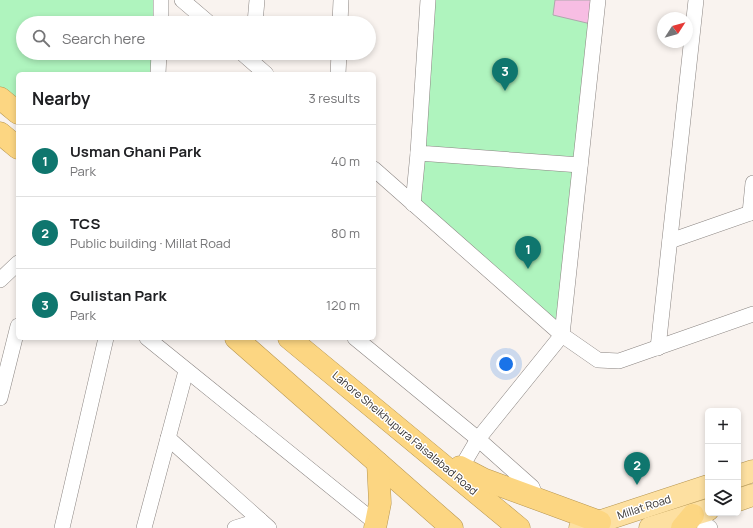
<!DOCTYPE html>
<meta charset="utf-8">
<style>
body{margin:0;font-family:Manrope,sans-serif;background:#f6f6f6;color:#202124}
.controls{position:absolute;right:12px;bottom:12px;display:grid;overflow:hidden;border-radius:6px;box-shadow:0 2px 6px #0003}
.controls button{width:36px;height:36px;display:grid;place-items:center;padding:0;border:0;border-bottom:1px solid #e0e0e0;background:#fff;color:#202124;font:20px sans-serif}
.compass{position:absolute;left:657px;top:12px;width:36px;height:36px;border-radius:50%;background:#fff;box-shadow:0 2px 6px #0003;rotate:54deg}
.you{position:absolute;left:506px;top:364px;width:14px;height:14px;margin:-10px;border:3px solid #fff;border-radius:50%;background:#1a73e8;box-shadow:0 0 0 6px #1a73e833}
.badge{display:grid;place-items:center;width:26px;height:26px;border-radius:50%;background:#0f766e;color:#fff;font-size:13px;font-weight:700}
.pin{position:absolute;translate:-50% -33px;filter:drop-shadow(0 1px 2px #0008)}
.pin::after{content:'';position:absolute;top:21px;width:14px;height:12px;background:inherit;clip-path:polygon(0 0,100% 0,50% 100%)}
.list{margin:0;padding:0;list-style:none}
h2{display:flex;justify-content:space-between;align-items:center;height:52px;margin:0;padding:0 16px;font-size:17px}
h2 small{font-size:13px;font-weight:400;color:#757577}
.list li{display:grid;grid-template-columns:26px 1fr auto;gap:12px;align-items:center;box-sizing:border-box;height:72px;padding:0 16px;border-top:1px solid #e0e0e0}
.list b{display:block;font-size:15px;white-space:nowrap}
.list p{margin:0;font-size:13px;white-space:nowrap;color:#757577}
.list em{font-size:13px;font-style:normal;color:#757577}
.icon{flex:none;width:22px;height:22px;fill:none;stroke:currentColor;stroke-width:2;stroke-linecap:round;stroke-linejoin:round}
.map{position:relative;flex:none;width:753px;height:528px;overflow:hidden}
.search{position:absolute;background:#fff;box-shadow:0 2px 6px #0003;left:16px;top:16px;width:360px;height:44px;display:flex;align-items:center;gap:10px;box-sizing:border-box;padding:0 14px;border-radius:22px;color:#757577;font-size:15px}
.panel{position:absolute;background:#fff;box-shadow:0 2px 6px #0003;left:16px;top:72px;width:360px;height:268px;border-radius:6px}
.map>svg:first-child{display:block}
.green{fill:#aff4be}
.building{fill:#f7bde3;stroke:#aea8ac}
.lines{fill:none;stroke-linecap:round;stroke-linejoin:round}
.minor-casing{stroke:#8a8481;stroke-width:16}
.primary-casing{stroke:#b59551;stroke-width:23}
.trunk-casing{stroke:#b59551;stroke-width:23}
.minor{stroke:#fff;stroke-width:15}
.primary{stroke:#fde0a1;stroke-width:22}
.trunk{stroke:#fcd682;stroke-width:22}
.labels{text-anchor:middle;stroke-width:3;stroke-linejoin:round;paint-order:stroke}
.street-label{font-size:11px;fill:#343130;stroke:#fff}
</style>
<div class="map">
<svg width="753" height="528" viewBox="0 0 753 528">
<rect width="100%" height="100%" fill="#f9f3ef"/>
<g class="green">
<path d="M0,0H160L158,23H23V53H156L154,74H18V111L0,96Z"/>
<path d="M428,0H598L580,165L419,153Z"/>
<path d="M418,154L580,167L562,335L414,204Z"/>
</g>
<path class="building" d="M555,0H593L591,24L553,15Z"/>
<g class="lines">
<g class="minor-casing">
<g id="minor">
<path d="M182,0L209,23"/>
<path d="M428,0L418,153L580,165"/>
<path d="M161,23V0"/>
<path d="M255,23L257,0"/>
<path d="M340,23L341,0"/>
<path d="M242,53L266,74"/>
<path d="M158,74L159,53"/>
<path d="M338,74L339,53"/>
<path d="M374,169L562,335L598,360L619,361L753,314"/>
<path d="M413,204L418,153"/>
<path d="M750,213L753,183"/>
<path d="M670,241L753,212"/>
<path d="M0,280L18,263"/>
<path d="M147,338L376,523"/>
<path d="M355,338L478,439L532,487L537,500"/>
<path d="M658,348L696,0"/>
<path d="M0,398L18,326"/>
<path d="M168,438L269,528"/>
<path d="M461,468L478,439L562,335L598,0"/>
<path d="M693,515L710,528"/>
<path d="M62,528L106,338"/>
<path d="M144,528L186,371"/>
<path d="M235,528L260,520"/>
</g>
</g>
<g class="primary-casing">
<g id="primary">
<path d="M738,476L753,471"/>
<path d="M738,500L753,495"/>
<path d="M580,528L708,486"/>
<path d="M650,528L708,510"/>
</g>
</g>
<g class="trunk-casing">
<g id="trunk">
<path d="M0,98L18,113"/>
<path d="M0,133L18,148"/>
<path d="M236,338L452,528"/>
<path d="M289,338L519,528"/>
<path d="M460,467L483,479L600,522"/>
<path d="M375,528L380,503L378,463"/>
<path d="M682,528L693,515"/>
</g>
</g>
<use href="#minor" class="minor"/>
<use href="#primary" class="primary"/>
<use href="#trunk" class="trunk"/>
</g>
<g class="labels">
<g class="street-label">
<text transform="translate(405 433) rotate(40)" y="4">Lahore Sheikhupura Faisalabad Road</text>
<text transform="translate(644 507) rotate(-18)" y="4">Millat Road</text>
</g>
</g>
</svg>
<div class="controls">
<button>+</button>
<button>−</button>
<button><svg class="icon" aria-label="layers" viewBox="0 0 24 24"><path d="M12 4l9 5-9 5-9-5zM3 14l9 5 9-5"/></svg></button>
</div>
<svg class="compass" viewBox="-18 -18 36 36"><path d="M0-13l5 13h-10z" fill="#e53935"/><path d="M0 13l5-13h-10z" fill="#757577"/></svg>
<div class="you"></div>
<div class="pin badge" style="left:528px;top:269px">1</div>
<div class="pin badge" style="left:637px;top:485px">2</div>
<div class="pin badge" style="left:505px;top:91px">3</div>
<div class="search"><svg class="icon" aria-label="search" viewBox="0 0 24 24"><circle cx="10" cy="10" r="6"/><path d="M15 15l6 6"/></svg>Search here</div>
<section class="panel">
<h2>Nearby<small>3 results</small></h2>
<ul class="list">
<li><span class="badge">1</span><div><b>Usman Ghani Park</b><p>Park</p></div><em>40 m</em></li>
<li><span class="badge">2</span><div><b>TCS</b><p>Public building · Millat Road</p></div><em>80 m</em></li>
<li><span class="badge">3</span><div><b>Gulistan Park</b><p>Park</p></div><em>120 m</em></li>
</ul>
</section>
</div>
